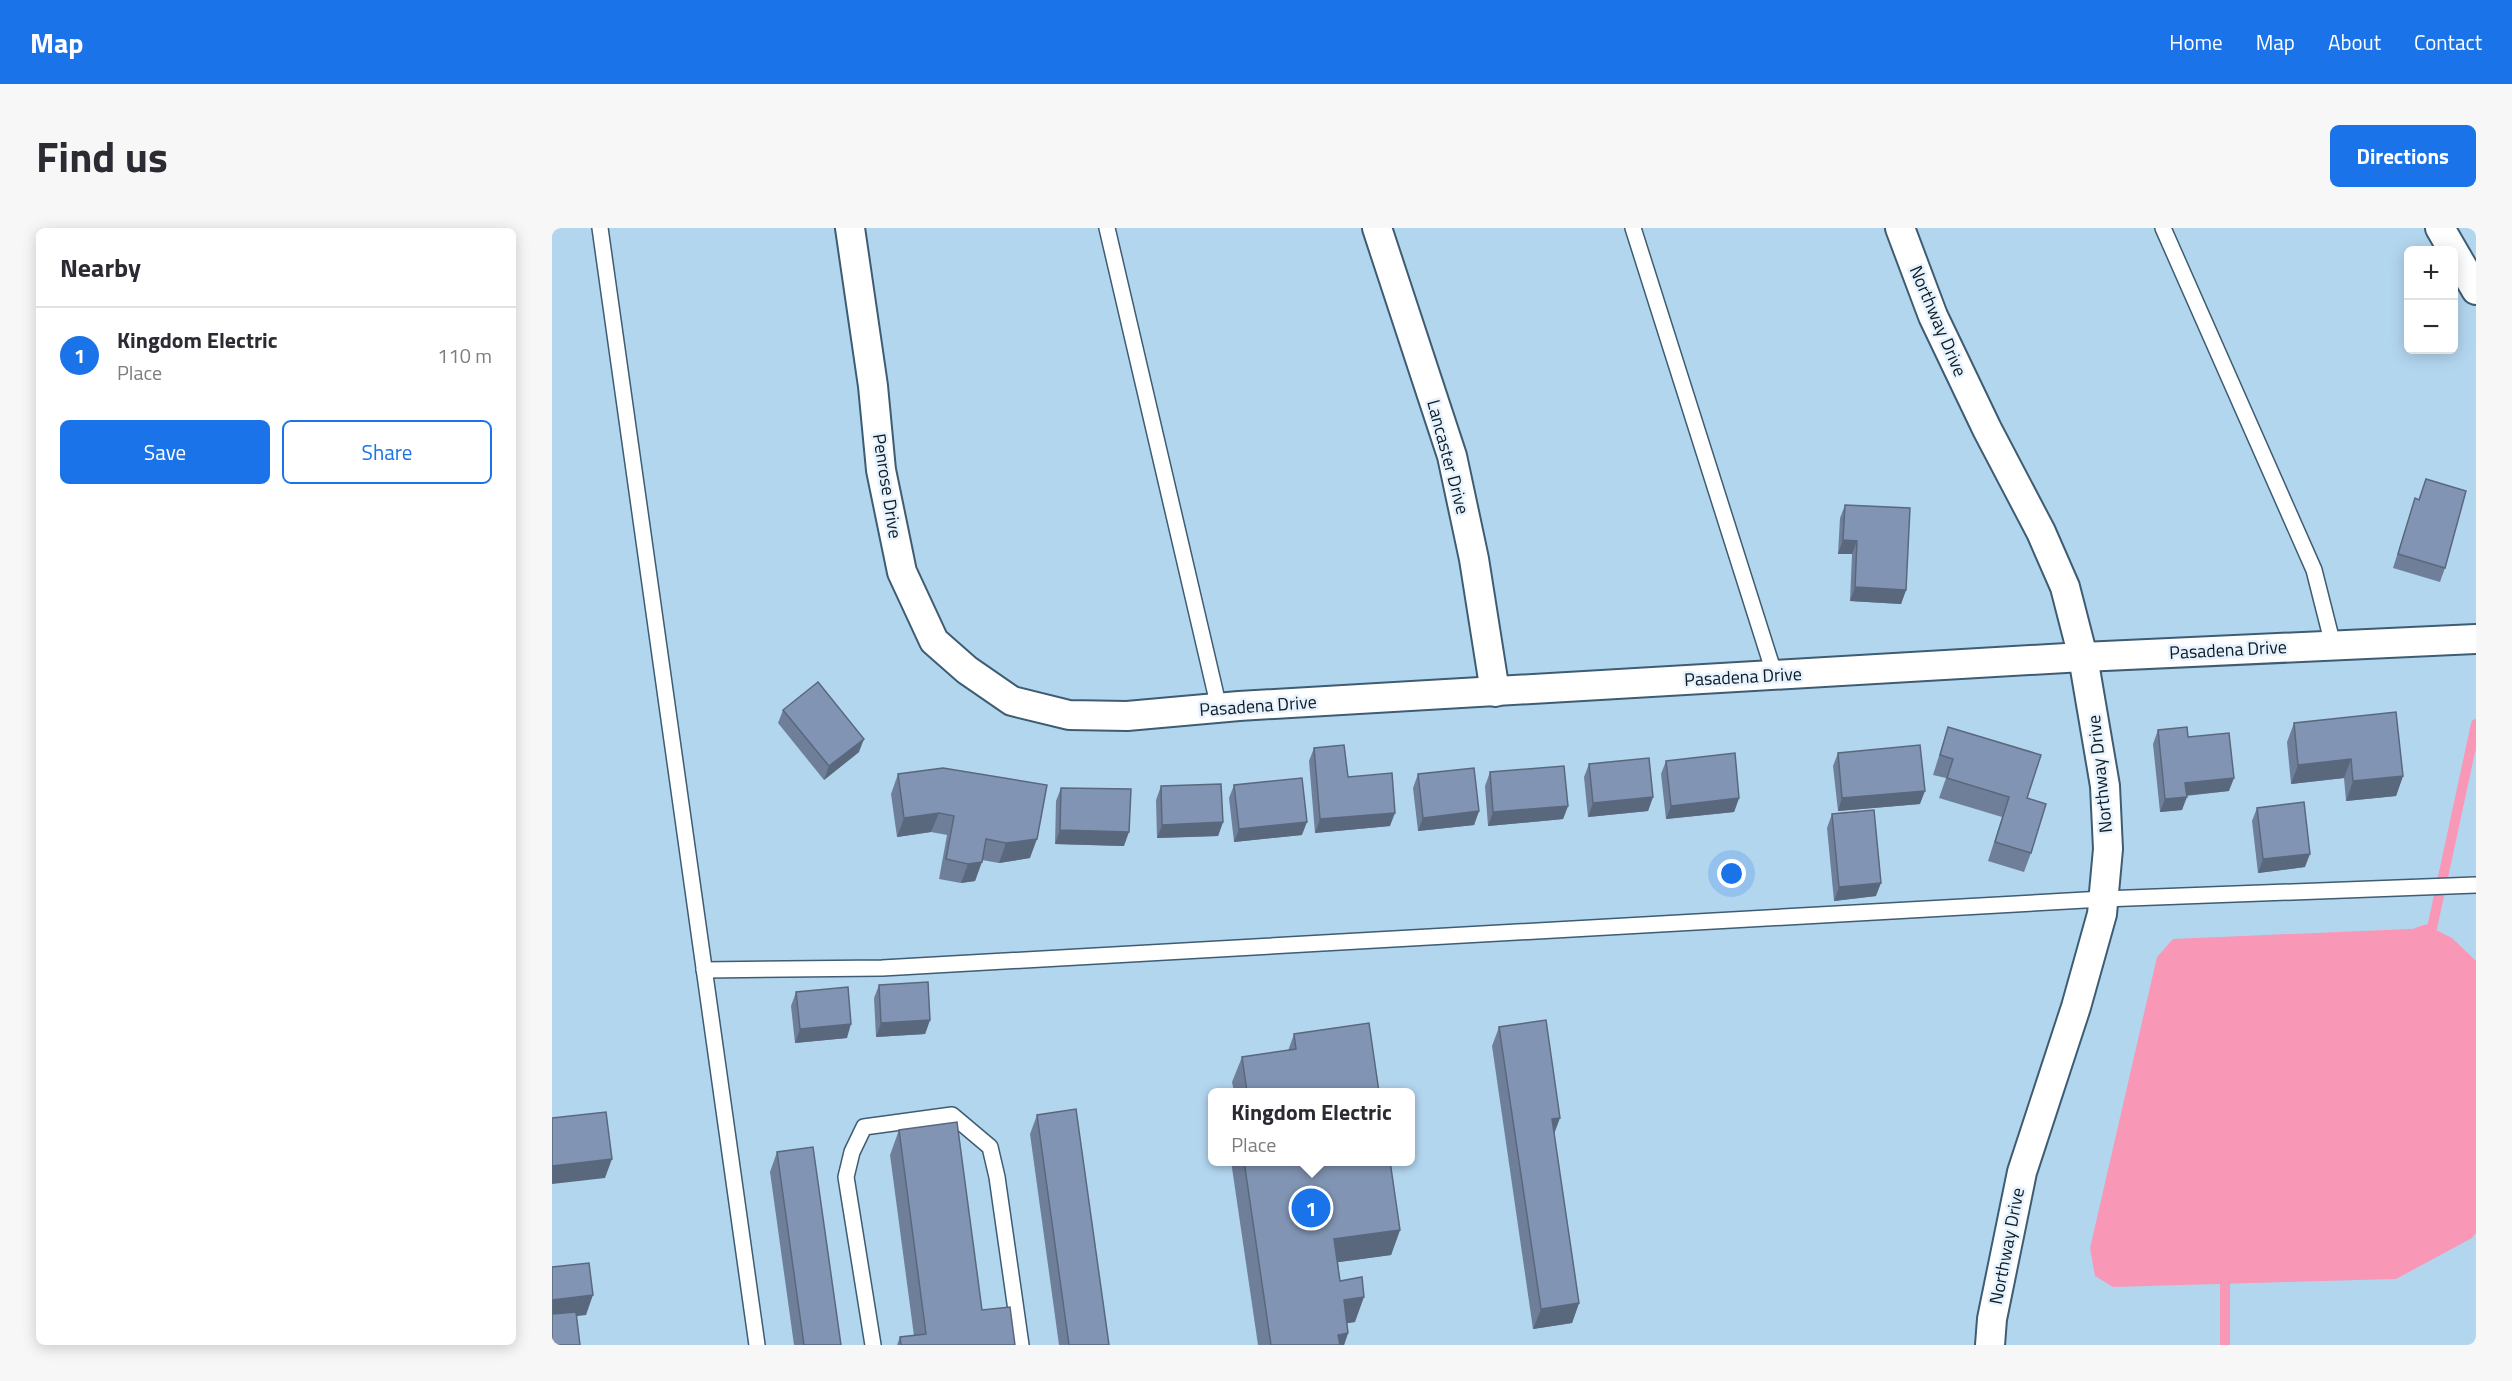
<!DOCTYPE html>
<meta charset="utf-8">
<style>
body{margin:0;font-family:"Titillium Web",sans-serif;background:#f7f7f7;color:#2b2b33}
.controls{position:absolute;right:18px;top:18px;display:grid;overflow:hidden;border-radius:9px;box-shadow:0 3px 15px #0003}
.controls button{width:54px;height:54px;display:grid;place-items:center;padding:0;border:0;border-bottom:2px solid #e1e1e2;background:#fff;color:#2b2b33;font:30px sans-serif}
.you{position:absolute;left:1180px;top:646px;width:21px;height:21px;margin:-15px;border:4px solid #fff;border-radius:50%;background:#1a73e8;box-shadow:0 0 0 9px #1a73e833}
.badge{display:grid;place-items:center;width:39px;height:39px;border-radius:50%;background:#1a73e8;color:#fff;font-size:20px;font-weight:700}
.pin{position:absolute;translate:-50% -50%;border:3px solid #fff;box-shadow:0 2px 6px #0006}
.popup{position:absolute;left:656px;top:860px;width:207px;height:78px;box-sizing:border-box;display:grid;place-content:center;border-radius:9px;background:#fff;filter:drop-shadow(0 2px 4px #0005);font-size:20px;white-space:nowrap;color:#7c7c81}
.popup b{font-size:22px;color:#2b2b33}
.popup::after{content:'';position:absolute;left:50%;top:100%;margin-left:-12px;border:12px solid transparent;border-top-color:#fff}
.list{margin:0;padding:0;list-style:none}
h2{display:flex;justify-content:space-between;align-items:center;height:78px;margin:0;padding:0 24px;font-size:26px}
h2 small{font-size:20px;font-weight:400;color:#7c7c81}
.list li{display:grid;grid-template-columns:39px 1fr auto;gap:18px;align-items:center;box-sizing:border-box;height:96px;padding:0 24px;border-top:2px solid #e1e1e2}
.list b{display:block;font-size:22px;white-space:nowrap}
.list p{margin:0;font-size:20px;white-space:nowrap;color:#7c7c81}
.list em{font-size:20px;font-style:normal;color:#7c7c81}
.actions{display:flex;gap:12px;padding:18px 24px}
.actions a{flex:1;padding:14px 0;border:2px solid #1a73e8;border-radius:9px;text-align:center;font-size:21px;color:#1a73e8}
.actions .main{background:#1a73e8;color:#fff}
.map{position:relative;flex:none;width:1924px;height:1117px;overflow:hidden;border-radius:9px}
header{display:flex;align-items:center;gap:36px;box-sizing:border-box;height:84px;padding:0 30px;background:#1a73e8;color:#fff}
header strong{font-size:28px}
nav{display:flex;gap:33px;margin-inline-start:auto;font-size:21px}
.intro{display:flex;align-items:center;justify-content:space-between;box-sizing:border-box;height:144px;padding:0 36px}
h1{margin:0;font-size:42px}
.button{padding:15px 27px;border-radius:9px;background:#1a73e8;color:#fff;font-size:21px;font-weight:700}
main{display:flex;gap:36px;padding:0 36px}
aside{flex:1;background:#fff;border-radius:9px;box-shadow:0 3px 15px #0003}
.map>svg:first-child{display:block}
.water{fill:#f897b6}
.lines{fill:none;stroke-linecap:round;stroke-linejoin:round}
.stream{stroke:#f897b6;stroke-width:10}
.lane-casing{stroke:#3e5c72;stroke-width:18}
.street-casing{stroke:#3e5c72;stroke-width:32}
.lane{stroke:#fff;stroke-width:15}
.street{stroke:#fff;stroke-width:28}
.wall{fill:#6f7f9a}
.shaded-wall{fill:#5a687d}
.building{fill:#8194b3;stroke:#5a687d;stroke-width:1.5}
.labels{text-anchor:middle;stroke-width:5;stroke-linejoin:round;paint-order:stroke}
.street-label{font-size:18px;fill:#0e1b24;stroke:#e6f3fe}
</style>
<header>
<strong>Map</strong>
<nav><a>Home</a><a>Map</a><a>About</a><a>Contact</a></nav>
</header>
<div class="intro"><h1>Find us</h1><a class="button">Directions</a></div>
<main>
<aside>
<h2>Nearby<small></small></h2>
<ul class="list">
<li><span class="badge">1</span><div><b>Kingdom Electric</b><p>Place</p></div><em>110 m</em></li>
</ul>
<div class="actions"><a class="main">Save</a><a>Share</a></div>
</aside>
<div class="map">
<svg width="1924" height="1117" viewBox="0 0 1924 1117">
<rect width="100%" height="100%" fill="#b3d6ef"/>
<path class="water" d="M1880,700L1900,710L1924,733V1005L1920,1010L1844,1051L1561,1059L1543,1048L1538,1020L1605,729L1621,711Z"/>
<g class="lines">
<g class="stream">
<path d="M1866,704L1880,700L1924,496"/>
<path d="M1673,1042V1117"/>
</g>
<g class="lane-casing">
<g id="lane">
<path d="M48,0L205,1117"/>
<path d="M555,0L667,480"/>
<path d="M1081,0L1223,448"/>
<path d="M1611,0L1762,342L1781,417"/>
<path d="M152,742L330,740L1551,671L1924,657"/>
<path d="M321,1117L294,949L300,924L312,899L400,887L438,919L445,949L469,1117"/>
</g>
</g>
<g class="street-casing">
<g id="street">
<path d="M298,0L321,158L329,242L350,344L382,413L415,442L460,473L517,487L575,488L687,478L1531,429L1924,411"/>
<path d="M825,0L900,228L922,331L943,464"/>
<path d="M1348,0L1381,88L1435,201L1489,304L1513,359L1531,429L1553,558L1556,621L1550,686L1524,779L1470,944L1440,1091L1438,1117"/>
<path d="M1888,0L1924,62"/>
</g>
</g>
<use href="#lane" class="lane"/>
<use href="#street" class="street"/>
</g>
<g class="wall">
<path d="M1874,251L1893,340L1888,354L1841,340L1863,270L1867,272Z"/>
<path d="M1293,277L1354,362L1349,376L1298,373L1300,326H1286L1288,290Z"/>
<path d="M231,482L307,524L272,552L226,495Z"/>
<path d="M1742,495L1851,548L1844,568L1794,573L1792,550L1739,556L1735,514Z"/>
<path d="M1396,499L1475,570L1479,625L1472,644L1436,633L1450,589L1387,570L1394,550L1381,547Z"/>
<path d="M1606,502L1636,509L1677,563L1634,568L1630,582L1608,584L1601,516Z"/>
<path d="M762,520L796,549L838,598L763,605L757,533Z"/>
<path d="M1286,525L1368,576L1286,583L1281,538Z"/>
<path d="M1114,533L1187,570L1182,584L1114,591L1109,546Z"/>
<path d="M1037,536L1101,569L1096,583L1036,589L1032,549Z"/>
<path d="M938,544L1016,578L1011,591L936,598L933,558Z"/>
<path d="M346,546L478,630L447,635L430,632L423,653L409,655L387,651L395,607L379,604L345,609L339,566Z"/>
<path d="M866,546L927,583L922,597L866,603L861,560Z"/>
<path d="M682,557L750,607L682,614L677,570Z"/>
<path d="M609,558L671,594L666,608L605,610L604,572Z"/>
<path d="M509,560L572,618L503,616L504,573Z"/>
<path d="M1705,580L1753,639L1706,645L1700,593Z"/>
<path d="M1280,586L1324,668L1282,673L1275,600Z"/>
<path d="M327,757L378,792L373,806L324,809L322,770Z"/>
<path d="M244,764L295,810L243,815L239,778Z"/>
<path d="M947,799L1002,906L1027,1075L1020,1095L981,1101L940,818Z"/>
<path d="M742,806L827,864H682L680,854L690,829L736,823Z"/>
<path d="M485,887L557,1117H507L478,906Z"/>
<path d="M347,902L430,1082L463,1117H345L348,1109L362,1108L338,927Z"/>
<path d="M225,924L289,1117H242L218,944Z"/>
<path d="M679,933H838L848,1002L839,1027L786,1034L788,1053L803,1094L795,1095L796,1105L792,1117H706Z"/>
</g>
<g class="shaded-wall">
<path d="M1291,312L1305,313L1300,326H1286Z"/>
<path d="M1303,359L1354,362L1349,376L1298,373Z"/>
<path d="M312,511L307,524L272,552L277,538Z"/>
<path d="M1799,531L1792,550L1739,556L1746,537Z"/>
<path d="M1851,548L1844,568L1794,573L1801,553Z"/>
<path d="M1682,550L1677,563L1628,568L1633,555Z"/>
<path d="M1373,563L1368,576L1286,583L1290,570Z"/>
<path d="M1101,569L1096,583L1036,589L1041,575Z"/>
<path d="M1635,569L1630,582L1608,584L1613,571Z"/>
<path d="M1187,570L1182,584L1114,591L1119,578Z"/>
<path d="M1016,578L1011,591L936,598L941,584Z"/>
<path d="M927,583L922,597L866,603L871,590Z"/>
<path d="M387,585L379,604L345,609L352,590Z"/>
<path d="M843,585L838,598L763,605L768,591Z"/>
<path d="M671,594L666,608L605,610L610,597Z"/>
<path d="M755,594L750,607L682,614L687,601Z"/>
<path d="M508,602L577,604L572,618L503,616Z"/>
<path d="M485,611L478,630L447,635L454,615Z"/>
<path d="M1758,626L1753,639L1706,645L1711,631Z"/>
<path d="M430,634L423,653L409,655L416,636Z"/>
<path d="M1329,655L1324,668L1282,673L1287,659Z"/>
<path d="M378,792L373,806L324,809L329,795Z"/>
<path d="M299,796L295,810L243,815L248,801Z"/>
<path d="M1008,890L1001,909L1000,891Z"/>
<path d="M60,931L53,950L0,956V938Z"/>
<path d="M848,1002L839,1027L773,1036L782,1011Z"/>
<path d="M41,1067L34,1087L0,1091V1072Z"/>
<path d="M812,1069L803,1094L783,1097L792,1072Z"/>
<path d="M1027,1075L1020,1095L981,1101L989,1081Z"/>
<path d="M796,1105L792,1117H783L786,1107Z"/>
</g>
<g class="building">
<path d="M1874,251L1914,263L1893,340L1846,326L1863,270L1867,272Z"/>
<path d="M1293,277L1358,280L1354,362L1303,359L1305,313L1291,312Z"/>
<path d="M266,454L312,511L277,538L231,482Z"/>
<path d="M1844,484L1851,548L1801,553L1799,531L1746,537L1742,495Z"/>
<path d="M1396,499L1489,527L1475,570L1494,576L1479,625L1443,614L1457,569L1395,550L1401,531L1388,527Z"/>
<path d="M1635,499L1636,509L1677,505L1682,550L1633,555L1635,569L1613,571L1606,502Z"/>
<path d="M792,517L796,549L840,545L843,585L768,591L762,520Z"/>
<path d="M1368,517L1373,563L1290,570L1286,525Z"/>
<path d="M1183,525L1187,570L1119,578L1114,533Z"/>
<path d="M1097,530L1101,569L1041,575L1037,536Z"/>
<path d="M1012,538L1016,578L941,584L938,544Z"/>
<path d="M391,540L495,557L485,611L454,615L434,611L430,634L416,636L394,631L402,588L387,585L352,590L346,546Z"/>
<path d="M922,540L927,583L871,590L866,546Z"/>
<path d="M750,550L755,594L687,601L682,557Z"/>
<path d="M669,556L671,594L610,597L609,558Z"/>
<path d="M509,560L579,561L577,604L508,602Z"/>
<path d="M1752,574L1758,626L1711,631L1705,580Z"/>
<path d="M1322,582L1329,655L1287,659L1280,586Z"/>
<path d="M376,754L378,792L329,795L327,757Z"/>
<path d="M296,759L299,796L248,801L244,764Z"/>
<path d="M994,792L1008,890L1000,891L1027,1075L989,1081L947,799Z"/>
<path d="M817,795L827,864H695L690,829L744,821L742,806Z"/>
<path d="M524,881L557,1117H517L485,887Z"/>
<path d="M54,884L60,931L0,938V890Z"/>
<path d="M405,894L430,1082L458,1079L463,1117H349L348,1109L374,1106L347,902Z"/>
<path d="M261,919L289,1117H252L225,924Z"/>
<path d="M692,933H838L848,1002L782,1011L788,1053L810,1049L812,1069L792,1072L796,1105L786,1107L788,1117H719Z"/>
<path d="M37,1035L41,1067L0,1072V1039Z"/>
<path d="M24,1084L28,1117H0V1086Z"/>
</g>
<g class="labels">
<g class="street-label">
<text transform="translate(1386 93) rotate(67)" y="6">Northway Drive</text>
<text transform="translate(896 229) rotate(75)" y="6">Lancaster Drive</text>
<text transform="translate(335 258) rotate(81)" y="6">Penrose Drive</text>
<text transform="translate(1676 422) rotate(-3)" y="6">Pasadena Drive</text>
<text transform="translate(1191 449) rotate(-3)" y="6">Pasadena Drive</text>
<text transform="translate(706 478) rotate(-4)" y="6">Pasadena Drive</text>
<text transform="translate(1548 546) rotate(-96)" y="6">Northway Drive</text>
<text transform="translate(1455 1018) rotate(-79)" y="6">Northway Drive</text>
</g>
</g>
</svg>
<div class="controls">
<button>+</button>
<button>−</button>
</div>
<div class="you"></div>
<div class="pin badge" style="left:759px;top:980px">1</div>
<div class="popup"><b>Kingdom Electric</b>Place</div>
</div>
</main>
